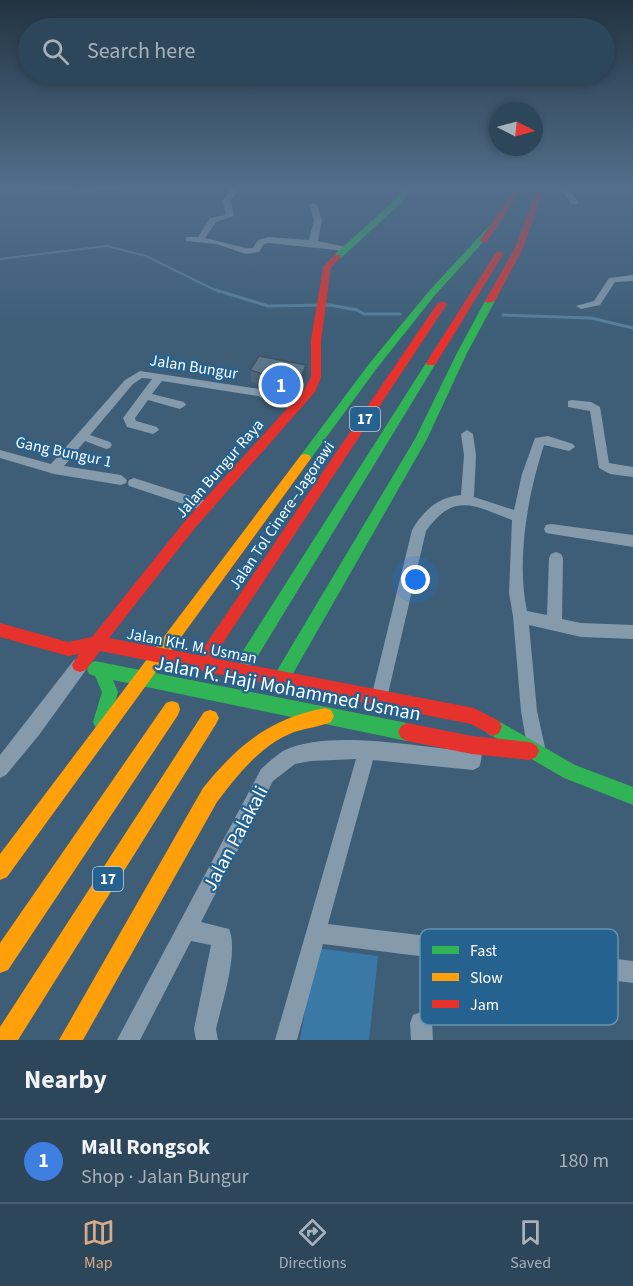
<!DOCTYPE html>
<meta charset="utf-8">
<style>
body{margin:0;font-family:"Source Sans 3",sans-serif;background:#364d60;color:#f1f3f6}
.compass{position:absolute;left:489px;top:102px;width:54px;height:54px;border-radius:50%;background:#2e465a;box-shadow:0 3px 9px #0003;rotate:96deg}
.you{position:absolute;left:416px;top:580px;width:21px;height:21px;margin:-15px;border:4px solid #fff;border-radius:50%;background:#1a73e8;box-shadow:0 0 0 9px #1a73e833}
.badge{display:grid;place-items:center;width:39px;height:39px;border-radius:50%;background:#d6ab8b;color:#fff;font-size:20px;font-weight:700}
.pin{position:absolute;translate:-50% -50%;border:3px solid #fff;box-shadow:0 2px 6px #0006}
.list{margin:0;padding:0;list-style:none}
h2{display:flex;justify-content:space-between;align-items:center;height:78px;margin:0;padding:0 24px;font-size:26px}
h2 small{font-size:20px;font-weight:400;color:#a7b1bb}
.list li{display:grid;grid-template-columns:39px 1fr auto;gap:18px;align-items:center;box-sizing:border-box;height:84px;padding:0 24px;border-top:2px solid #495e70}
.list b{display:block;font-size:22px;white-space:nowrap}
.list p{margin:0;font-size:20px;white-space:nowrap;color:#a7b1bb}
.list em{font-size:20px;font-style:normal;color:#a7b1bb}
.icon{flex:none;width:33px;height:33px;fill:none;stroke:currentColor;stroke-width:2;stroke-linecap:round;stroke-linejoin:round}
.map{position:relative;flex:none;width:633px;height:1040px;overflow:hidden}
.search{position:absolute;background:#2e465a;box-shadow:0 3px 9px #0003;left:18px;right:18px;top:18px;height:66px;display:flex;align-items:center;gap:15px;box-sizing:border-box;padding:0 21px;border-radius:33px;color:#a7b1bb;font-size:22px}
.sheet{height:162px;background:#2e465a}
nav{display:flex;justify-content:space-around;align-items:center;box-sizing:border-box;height:84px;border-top:2px solid #495e70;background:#2e465a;font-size:16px;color:#a7b1bb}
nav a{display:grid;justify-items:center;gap:3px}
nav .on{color:#d6ab8b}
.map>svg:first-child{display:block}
.green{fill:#3a79a5}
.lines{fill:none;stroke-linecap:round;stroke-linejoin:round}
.stream-far1{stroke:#57809d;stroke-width:2}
.stream{stroke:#57809d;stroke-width:3}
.street{fill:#859aab;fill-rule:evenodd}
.fast{fill:#30b455;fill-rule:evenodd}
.slow{fill:#ff9f0a;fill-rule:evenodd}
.jam{fill:#e5322d;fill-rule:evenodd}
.wall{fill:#4f6577}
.shaded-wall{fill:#405361}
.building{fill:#5c768a;stroke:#405361;stroke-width:1.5}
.labels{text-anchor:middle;stroke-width:4.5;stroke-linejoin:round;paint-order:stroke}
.shield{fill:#256290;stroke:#bed0de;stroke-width:1.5}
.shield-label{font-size:15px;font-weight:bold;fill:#fff}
.street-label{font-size:16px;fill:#fff;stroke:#256290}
.near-street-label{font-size:20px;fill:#fff;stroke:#256290}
.key{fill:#256290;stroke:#6691b1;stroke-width:1.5}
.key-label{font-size:16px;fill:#fff}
</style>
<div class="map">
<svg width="633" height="1040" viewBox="0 0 633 1040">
<rect width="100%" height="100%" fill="#3e5e78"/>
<path class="green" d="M316,948L378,956L369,1040H300Z"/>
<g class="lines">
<path class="stream-far1" d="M0,259L107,246L146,256L219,292"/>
<g class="stream">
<path d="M216,290L268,306L330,305L357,310L364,314H400"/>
<path d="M503,315L591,318L633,328"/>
</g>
<g class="street">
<path d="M232,187H240L231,201L234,216L216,222L205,238L246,248H253L258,240L268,237L309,240L314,220L309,205L313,203L317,205L322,220L318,241L350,248L346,251L268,243L264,244L259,252L246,254L216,244L186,241V237H198L210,218L226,215L223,201Z"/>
<path d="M559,187H567L578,202L577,204H571Z"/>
<path d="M633,275V281L615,282L600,305L581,309L576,306L594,301L609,278Z"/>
<path d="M140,371L260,389L299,404L301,407L295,411L258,396L162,381L152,394L184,402L186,405L180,409L148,400L135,418L136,421L157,427L159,430L153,434L127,427L123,418L152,379L142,378L133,384L90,435L110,442L112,445L110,448L106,449L85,441L64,466L121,475L127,480L126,483L121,485L54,474L0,458V450L51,464L125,380Z"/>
<path d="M572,400L591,402L600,407L609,463L633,467V477L610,474L599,468L590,411L568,407V401Z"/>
<path d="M467,430L473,434L476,455L474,497L514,510L522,474L535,438L548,436L573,444L575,447L569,451L544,445C528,494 516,559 527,611L547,615L549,558L551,554L556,552L561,554L563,558L562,619L581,623L633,625V639L581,637L529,625L537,711L546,752L543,758L537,761L531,758L528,752L521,711L513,616L509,593L512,520C473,505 454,492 426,531L387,698L385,704L379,706L373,704L371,698L412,530C423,511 438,497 461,495L464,455L461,434Z"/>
<path d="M134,478L212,503L214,507L207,512L129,486L128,483L129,480Z"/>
<path d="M551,524L633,535V547L546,533L544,529L546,525Z"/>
<path d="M80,658L86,660L88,665L86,670L39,735L6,775L0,778V755L74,660Z"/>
<path d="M472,736L478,739C482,748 483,758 479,767L473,770L373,760L328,924L633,961V983L323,944L297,1040H275L356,759L311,761L295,764L273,781L201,922L229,929C239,952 222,1003 216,1029L218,1040H196L194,1029L211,945L191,941L140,1040H117L261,769C268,763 275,756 283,751C326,729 415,746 464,751L466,739Z"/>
<path d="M421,1012L429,1015L432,1023L433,1040H411L410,1023L413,1015Z"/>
</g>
<g class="fast">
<path d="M36,187H127L89,192L40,189Z"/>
<path d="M403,187H411L402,202L341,258H335V254L396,199Z"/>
<path d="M489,226L496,228L435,295L377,368L309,461H301L299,458L301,455L369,364L429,291Z"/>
<path d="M490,298L495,301L467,353L427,439L287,684L281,687L275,684L273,679L275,674L415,439L457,353L485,301Z"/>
<path d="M431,360L436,363L253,664L247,666L241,664L239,659L241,654L426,363Z"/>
<path d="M95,661L407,723L413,726L416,732L413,738L407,741L113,680L118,692L108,728L102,730L96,728L93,722L102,692L95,676L89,674L87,669L89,664Z"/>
<path d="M493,718L575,765L633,787V805L564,778L487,733L484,727L487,721Z"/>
</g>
<g class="slow">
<path d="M305,454L309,455L311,458L309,461L7,877L0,880V854L301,455Z"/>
<path d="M172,701L178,703L180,709L178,715L8,970L0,973V943L166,703Z"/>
<path d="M325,708L331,710L334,716L331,722C319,727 306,728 294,732C261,745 238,774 217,802L83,1040H59L203,788C239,744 269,719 325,708Z"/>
<path d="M210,710L216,712L219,718L216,724L18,1040H0V1027L204,712Z"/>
</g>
<g class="jam">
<path d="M516,187H524L487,242H481L480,240Z"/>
<path d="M537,187H545L523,248L495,301L487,303L485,301L515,248Z"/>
<path d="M497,251L504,253L435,365H427L426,363Z"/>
<path d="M335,254L342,256L331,268L321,340V377L315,392L195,528L109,638L204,656L202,652L204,647L437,304L442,301L447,304L213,658L474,708L499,721L502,727L499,733L493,736L471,724L100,651L86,670L80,672L74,670L72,665L79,654L68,656L0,637V623L68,642L92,637L185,521L304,390L311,377V340L323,267Z"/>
<path d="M407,723L472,736L530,742L536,745L539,751L536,757L530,760L472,754L407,741L401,738L398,732L401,726Z"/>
</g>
</g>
<path class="wall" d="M306,365V377L301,389L294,397L251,382L250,370Z"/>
<path class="shaded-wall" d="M306,365V377L301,389L294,397L293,384Z"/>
<path class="building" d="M259,356L306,365L301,377L293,384L250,370Z"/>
<linearGradient id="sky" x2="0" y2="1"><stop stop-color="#223442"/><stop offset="0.56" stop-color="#526e8b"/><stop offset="1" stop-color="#526e8b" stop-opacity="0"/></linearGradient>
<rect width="633" height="333" fill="url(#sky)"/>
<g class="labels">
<g class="shield">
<rect x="350" y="407" width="30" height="24" rx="4.5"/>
<rect x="93" y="867" width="30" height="24" rx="4.5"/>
</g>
<g class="shield-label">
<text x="365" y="424">17</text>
<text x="108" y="884">17</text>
</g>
<g class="street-label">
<text transform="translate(194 366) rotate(9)" y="6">Jalan Bungur</text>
<text transform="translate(64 451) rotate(12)" y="6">Gang Bungur 1</text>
<text transform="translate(219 468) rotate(-49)" y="6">Jalan Bungur Raya</text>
<text transform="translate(281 515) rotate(-56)" y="6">Jalan Tol Cinere–Jagorawi</text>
<text transform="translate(192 645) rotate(11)" y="6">Jalan KH. M. Usman</text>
</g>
<g class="near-street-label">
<text transform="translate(288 688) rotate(11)" y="7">Jalan K. Haji Mohammed Usman</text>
<text transform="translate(235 838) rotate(-62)" y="7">Jalan Palakali</text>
</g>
</g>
<rect x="420" y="929" width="198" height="96" rx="9" class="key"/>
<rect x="432" y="946" width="27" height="8" fill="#30b455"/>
<rect x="432" y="973" width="27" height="8" fill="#ff9f0a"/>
<rect x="432" y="1000" width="27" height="8" fill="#e5322d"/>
<g class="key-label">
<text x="470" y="956">Fast</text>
<text x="470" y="983">Slow</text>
<text x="470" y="1010">Jam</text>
</g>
</svg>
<svg class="compass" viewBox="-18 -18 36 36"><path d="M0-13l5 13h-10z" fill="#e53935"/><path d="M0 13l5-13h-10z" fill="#a7b1bb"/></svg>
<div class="you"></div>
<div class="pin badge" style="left:281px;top:385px;background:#3f7fe0">1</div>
<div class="search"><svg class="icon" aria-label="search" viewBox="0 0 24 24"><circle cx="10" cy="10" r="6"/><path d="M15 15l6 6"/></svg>Search here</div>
</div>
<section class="sheet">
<h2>Nearby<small></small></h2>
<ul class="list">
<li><span class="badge" style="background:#3f7fe0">1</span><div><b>Mall Rongsok</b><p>Shop · Jalan Bungur</p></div><em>180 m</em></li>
</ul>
</section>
<nav>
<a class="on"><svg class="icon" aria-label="map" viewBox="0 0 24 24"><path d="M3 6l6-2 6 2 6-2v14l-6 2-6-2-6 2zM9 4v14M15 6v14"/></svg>Map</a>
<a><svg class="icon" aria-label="directions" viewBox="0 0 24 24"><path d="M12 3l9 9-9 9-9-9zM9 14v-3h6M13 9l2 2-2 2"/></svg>Directions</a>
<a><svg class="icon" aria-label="saved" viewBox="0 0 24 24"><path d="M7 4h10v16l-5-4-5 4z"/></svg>Saved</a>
</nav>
